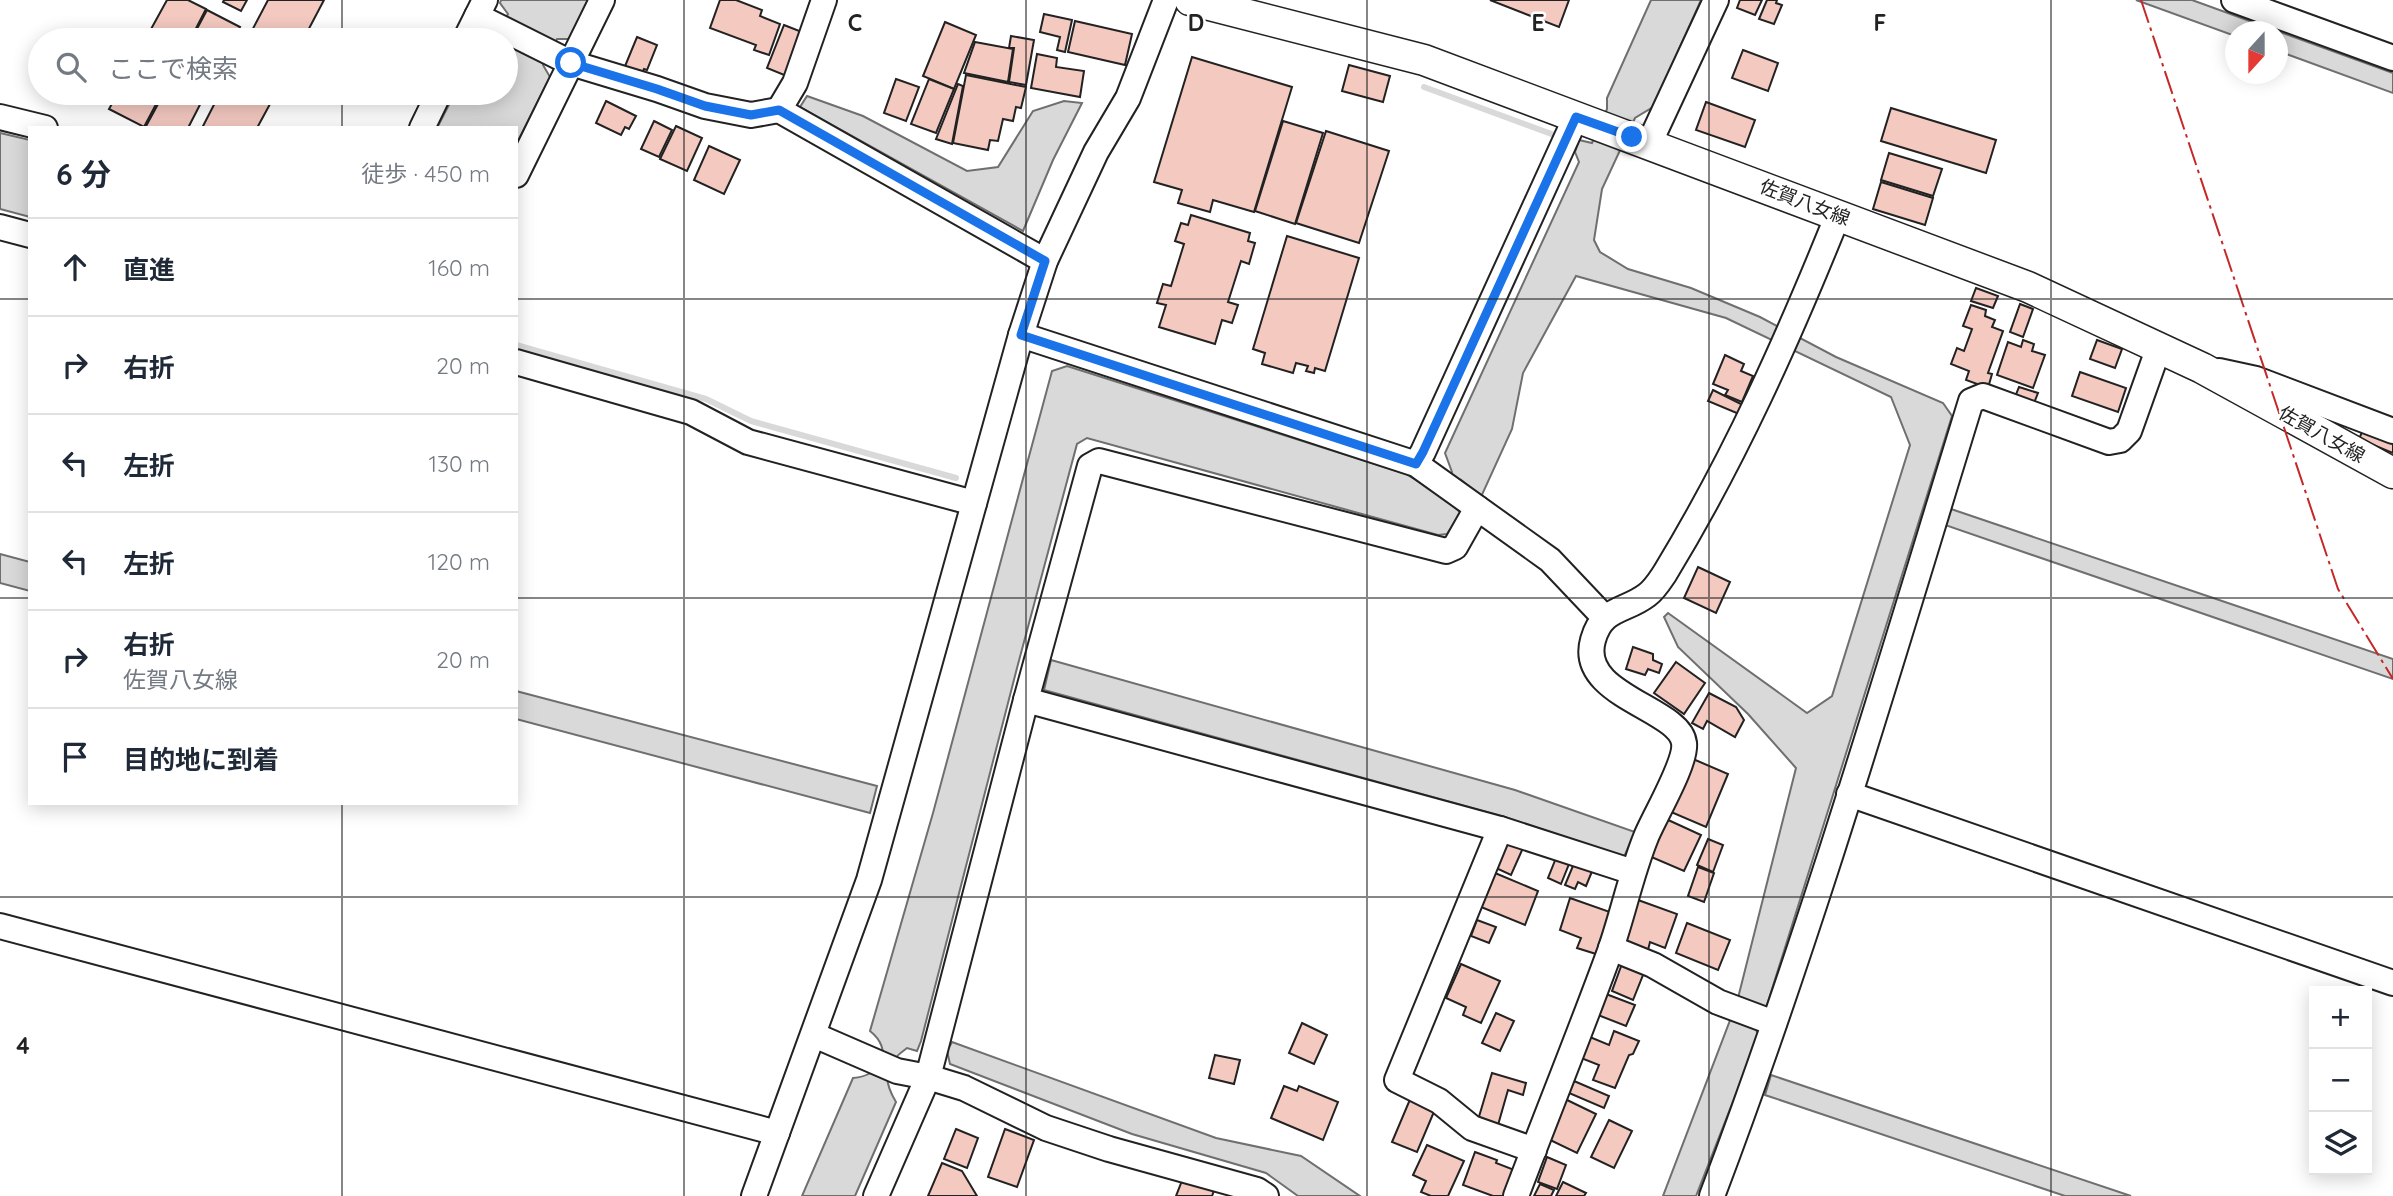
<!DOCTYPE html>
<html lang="ja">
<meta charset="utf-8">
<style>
body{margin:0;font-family:Quicksand,"Noto Sans JP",sans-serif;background:#f6f6f7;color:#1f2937}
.controls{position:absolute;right:21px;bottom:21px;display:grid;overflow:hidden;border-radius:0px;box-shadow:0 4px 18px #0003}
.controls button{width:63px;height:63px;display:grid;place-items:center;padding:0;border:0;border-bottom:2px solid #e0e1e3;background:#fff;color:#1f2937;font:35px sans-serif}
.compass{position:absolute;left:2225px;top:21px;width:63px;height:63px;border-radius:50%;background:#fff;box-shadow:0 4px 18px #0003;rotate:201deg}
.stop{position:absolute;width:21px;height:21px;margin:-16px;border:5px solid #1a73e8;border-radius:50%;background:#fff}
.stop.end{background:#1a73e8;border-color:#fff;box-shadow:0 2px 7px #0008}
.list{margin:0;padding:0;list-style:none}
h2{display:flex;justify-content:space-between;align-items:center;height:91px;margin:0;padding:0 28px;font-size:30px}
h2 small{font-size:23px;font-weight:400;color:#747a83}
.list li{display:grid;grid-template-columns:46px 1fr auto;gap:21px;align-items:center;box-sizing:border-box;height:98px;padding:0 28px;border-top:2px solid #e0e1e3}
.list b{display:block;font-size:26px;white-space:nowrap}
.list p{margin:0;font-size:23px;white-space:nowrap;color:#747a83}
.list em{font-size:23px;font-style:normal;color:#747a83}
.icon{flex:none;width:38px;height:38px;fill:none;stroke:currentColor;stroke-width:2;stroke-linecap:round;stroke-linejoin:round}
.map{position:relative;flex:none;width:2393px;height:1196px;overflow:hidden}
.search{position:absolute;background:#fff;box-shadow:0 4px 18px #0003;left:28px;top:28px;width:490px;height:77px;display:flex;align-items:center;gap:18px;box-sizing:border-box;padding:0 24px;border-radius:38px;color:#747a83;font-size:26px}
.panel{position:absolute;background:#fff;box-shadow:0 4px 18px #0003;left:28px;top:126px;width:490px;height:679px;border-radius:0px}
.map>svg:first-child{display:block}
.water{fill:#d9d9d9;stroke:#6f6f6f;stroke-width:2}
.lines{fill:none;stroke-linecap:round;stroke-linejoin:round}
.stream{stroke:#d9d9d9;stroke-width:6}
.building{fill:#f3c9c0;stroke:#222;stroke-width:2}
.minor-casing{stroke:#222;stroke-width:28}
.major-casing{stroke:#222;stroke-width:33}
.minor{stroke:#fff;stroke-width:24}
.major{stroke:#fff;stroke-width:30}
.power{stroke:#c62828;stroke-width:2;stroke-dasharray:24 5 3.5 5;stroke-linecap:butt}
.route{stroke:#1a73e8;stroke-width:9}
.grid{fill:none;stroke:#222;stroke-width:2;stroke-opacity:0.55}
.labels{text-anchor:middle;stroke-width:5;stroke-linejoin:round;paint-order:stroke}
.street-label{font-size:19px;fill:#222;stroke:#fff}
.grid-label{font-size:23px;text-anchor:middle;font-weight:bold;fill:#222;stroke:#fff;stroke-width:5;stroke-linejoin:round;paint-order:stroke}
</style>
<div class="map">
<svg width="2393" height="1196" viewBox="0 0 2393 1196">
<rect width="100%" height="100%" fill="#fff"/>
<g class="water">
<path d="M501,0H589L570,39H557L543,65L550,77L516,145V128H437L455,93H506V40H494L508,14L500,3Z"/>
<path d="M1651,0H1701L1653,107L1635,118L1602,189L1594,240L1600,252L1628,269L1691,288L1760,317L1836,357L1943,403L1952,416L1767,1005L1758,1011L1753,1025L1759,1035L1696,1196H1663L1737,1002L1796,768L1748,714L1678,647L1664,617L1668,613L1807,713L1832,696L1910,445L1891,397L1726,318L1576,276L1523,373L1512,429L1481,497L1461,480L1446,499L1461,513L1447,534L1438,535L1087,438L1077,444L1017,668L921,1041L917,1051L907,1048C884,1064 882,1079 896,1102L855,1196H802L853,1078C882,1076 894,1050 870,1031L933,813L1052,371L1067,366L1406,474L1438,493L1452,472L1445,453L1579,162L1575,152L1579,140L1592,143L1607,109V98Z"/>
<path d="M2136,0H2192L2393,73V93L2278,51V32H2236L2235,36Z"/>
<path d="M807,96L863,116L967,171L998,167L1033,111L1064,101L1082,103L1053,160L1023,231L800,107Z"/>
<path d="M0,133L30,140V217L0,209Z"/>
<path d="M1951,509L2393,659V679L1945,525Z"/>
<path d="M0,554L30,562V591L0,583Z"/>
<path d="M1051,660L1515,790L1635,832L1624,857L1505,817L1044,690Z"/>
<path d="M516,691L877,786L870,813L516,719Z"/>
<path d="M952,1042L1216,1138L1301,1156L1360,1196H1298L1266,1173L1132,1134L950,1064L947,1051Z"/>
<path d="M1771,1075L2131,1196H2065L1765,1095Z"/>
</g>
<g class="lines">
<g class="stream">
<path d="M1424,87L1557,136"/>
<path d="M516,345L706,399L751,421L956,478"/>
</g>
</g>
<g class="building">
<path d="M167,0H188L206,9L190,40H145Z"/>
<path d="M224,0H247L241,11L223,2Z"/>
<path d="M268,0H324L303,40H247Z"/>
<path d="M720,0H736L762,10L760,16L780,24L769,55L754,50L756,45L710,28Z"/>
<path d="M1490,0H1569L1559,27Z"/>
<path d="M1740,0H1762L1755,15L1737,8Z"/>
<path d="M1767,0H1777L1776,3L1782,5L1774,24L1759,19Z"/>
<path d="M207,10L240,27L233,40H191Z"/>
<path d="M1044,14L1072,20L1065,52L1057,50L1060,37L1040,32Z"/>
<path d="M1075,21L1132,34L1125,65L1068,52Z"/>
<path d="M945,22L976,35L954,89L923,76Z"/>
<path d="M784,25L807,34L789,77L767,68Z"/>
<path d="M1011,36L1034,40L1026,85L1009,82L1014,48H1009Z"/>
<path d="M637,37L657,45L647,70L644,69L640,78L623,71Z"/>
<path d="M975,42L1013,49L1008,82L964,73Z"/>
<path d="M1743,50L1778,63L1768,91L1732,78Z"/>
<path d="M1037,54L1057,58L1056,67L1084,71L1080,97L1031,88Z"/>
<path d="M1192,57L1292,87L1254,212L1213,200L1210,212L1178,203L1182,190L1154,182Z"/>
<path d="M1349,65L1390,76L1383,102L1342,91Z"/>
<path d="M966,75L1026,87L1021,108L1016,107L1013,121L1003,119L998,141L990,140L988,150L953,143Z"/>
<path d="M896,79L919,87L906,121L884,113Z"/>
<path d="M929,79L954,89L936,133L911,124Z"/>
<path d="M958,84L963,86L952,144L936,139Z"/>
<path d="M118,93H162L144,127L109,109Z"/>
<path d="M164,93H206L188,128H145Z"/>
<path d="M220,93H276L257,128H202Z"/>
<path d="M606,101L636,116L629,129L625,127L621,135L596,123Z"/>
<path d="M1706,102L1755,120L1745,147L1696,130Z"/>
<path d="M1891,108L1996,140L1986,173L1881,141Z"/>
<path d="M654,121L672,130L659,157L641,149Z"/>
<path d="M1283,121L1323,133L1295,224L1255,211Z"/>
<path d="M676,126L702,138L687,171L660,159Z"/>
<path d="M1326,131L1389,151L1359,243L1296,223Z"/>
<path d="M709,146L740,160L724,194L694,180Z"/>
<path d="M1889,153L1942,169L1933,196L1881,180Z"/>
<path d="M1881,182L1933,198L1925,225L1873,209Z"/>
<path d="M1191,215L1250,233L1248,241L1255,243L1249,264L1241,261L1228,302L1238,305L1232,323L1222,320L1215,344L1159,327L1166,305L1157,303L1163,284L1171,286L1184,244L1175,241L1181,223L1188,225Z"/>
<path d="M1287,236L1359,258L1325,371L1315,368L1314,373L1306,371L1308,366L1296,363L1293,373L1262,364L1265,353L1253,349Z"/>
<path d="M1976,288L1998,296L1993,308L1971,301Z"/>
<path d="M2020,304L2033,309L2023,337L2010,332Z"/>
<path d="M1971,305L1986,310L1985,316L1995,320L1992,327L2003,331L1988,373L1992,374L1988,388L1966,380L1969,371L1951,364L1957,348L1964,351L1972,329L1963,326Z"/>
<path d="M2023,340L2034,344L2032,351L2045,355L2033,388L1997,375L2008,342L2021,347Z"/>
<path d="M2097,340L2122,349L2115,368L2090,359Z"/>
<path d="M1725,355L1744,364L1741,371L1753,376L1742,402L1725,395L1728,390L1713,384Z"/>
<path d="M2080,372L2126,388L2118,412L2072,396Z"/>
<path d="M2019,387L2038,393L2034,403L2015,397Z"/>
<path d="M1713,390L1743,405L1739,414L1708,401Z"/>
<path d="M2365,425L2393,437V453L2359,439Z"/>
<path d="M1698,567L1730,582L1716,613L1684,598Z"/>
<path d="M1633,647L1653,654V660L1662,664L1659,673L1648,669L1645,675L1626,669Z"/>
<path d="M1676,662L1705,683L1684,714L1654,693Z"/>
<path d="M1709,693L1736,707L1744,720L1735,737L1707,721L1703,729L1692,723Z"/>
<path d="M1693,759L1728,774L1706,827L1671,812Z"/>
<path d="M1666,819L1701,835L1684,871L1649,856Z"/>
<path d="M1708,839L1723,845L1713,872L1697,865Z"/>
<path d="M1507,841L1523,848L1511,875L1496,868Z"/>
<path d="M1556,858L1569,864L1561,884L1548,878Z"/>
<path d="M1575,861L1593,869L1586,886L1578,882L1575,889L1565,885Z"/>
<path d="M1698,867L1714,873L1704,902L1688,896Z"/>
<path d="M1495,873L1538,891L1525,925L1481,907Z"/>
<path d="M1570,898L1610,912L1596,954L1577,948L1581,938L1560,930Z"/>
<path d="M1638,900L1677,914L1665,948L1650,942L1648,950L1623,941Z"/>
<path d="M1477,920L1496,927L1489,943L1471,936Z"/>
<path d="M1687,923L1730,940L1718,970L1676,953Z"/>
<path d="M1623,961L1645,970L1633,1000L1612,991Z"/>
<path d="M1461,964L1500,981L1481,1023L1463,1015L1466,1007L1446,998Z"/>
<path d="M1606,994L1635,1005L1626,1026L1598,1015Z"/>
<path d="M1496,1013L1514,1021L1500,1051L1482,1043Z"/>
<path d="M1302,1023L1327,1035L1314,1064L1289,1053Z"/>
<path d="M1614,1031L1639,1041L1633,1054L1629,1055L1615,1088L1593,1080L1599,1065L1581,1058L1590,1037L1609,1045Z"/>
<path d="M1215,1055L1240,1060L1234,1084L1209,1078Z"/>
<path d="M1492,1073L1526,1083L1523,1095L1508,1090L1498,1125L1478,1120Z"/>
<path d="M1574,1081L1609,1096L1604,1108L1569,1093Z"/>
<path d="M1284,1086L1297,1091L1299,1086L1338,1102L1323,1140L1271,1118Z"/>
<path d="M1411,1097L1436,1107L1417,1152L1392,1142Z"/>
<path d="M1565,1099L1596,1114L1577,1153L1546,1138Z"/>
<path d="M1609,1120L1632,1131L1614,1168L1591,1157Z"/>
<path d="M956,1129L978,1138L967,1168L944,1159Z"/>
<path d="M1005,1129L1034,1140L1017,1187L988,1177Z"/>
<path d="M1427,1145L1464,1161L1448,1196H1431L1421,1192L1426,1181L1413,1175Z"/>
<path d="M1475,1152L1497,1160L1496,1163L1517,1171L1508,1196H1493L1463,1185Z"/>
<path d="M1547,1157L1566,1165L1557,1189L1538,1182Z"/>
<path d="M942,1163L962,1171L977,1196H928Z"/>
<path d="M1185,1173L1216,1185L1212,1196H1176Z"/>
<path d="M1563,1182L1586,1193L1584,1196H1556Z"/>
<path d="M1540,1184L1554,1190L1551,1196H1534Z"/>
</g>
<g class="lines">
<g class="minor-casing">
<g id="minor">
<path d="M2234,0L2393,58"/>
<path d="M477,16L571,63L657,89L705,106L751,115L779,110L1045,261"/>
<path d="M465,40L485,0"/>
<path d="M779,110L795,83L824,0"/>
<path d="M0,117L45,128"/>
<path d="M422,128L439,93"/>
<path d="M1649,144L1716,0"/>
<path d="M516,175L602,0"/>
<path d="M0,227L30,235"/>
<path d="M1021,335L1416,464L1550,560L1604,617"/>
<path d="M516,362L691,412L748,442L974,503"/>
<path d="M2219,371L2256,379L2393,431"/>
<path d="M1416,464L1423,452L1576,117"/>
<path d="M1026,700L1090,466L1099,461L1446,551L1455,547L1477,508"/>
<path d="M1849,794L2393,983"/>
<path d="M1500,829L1397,1080L1439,1101L1472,1128L1534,1150"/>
<path d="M0,926L777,1133"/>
<path d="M1611,948L1653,965L1718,1002L1774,1023"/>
<path d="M814,1035L897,1071L928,1077L964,1088L1046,1128L1109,1149L1257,1190L1266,1196"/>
<path d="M754,1196L869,880L1021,335L1045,261L1096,152L1128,98L1166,0"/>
<path d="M876,1196L928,1077L1026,700L1500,829L1633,872"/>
<path d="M1516,1196C1547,1114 1580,1033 1610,951C1623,914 1631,874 1646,837C1654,817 1687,762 1684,743C1680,708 1577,696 1593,640C1602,607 1625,612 1647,595C1655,589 1659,582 1665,573C1735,458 1788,339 1838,215"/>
<path d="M1712,1196C1811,935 1889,667 1971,401L1983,396L2109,442L2120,440L2129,431L2159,347"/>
</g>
</g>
<g class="major-casing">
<path id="major" d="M1190,0L1424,60L2028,287L2202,368L2393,473"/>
</g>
<use href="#minor" class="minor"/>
<use href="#major" class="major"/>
<path class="power" d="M2141,0L2338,589L2393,679"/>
</g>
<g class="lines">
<path class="route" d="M571,63L657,89L705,106L751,115L779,110L1045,261L1021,335L1416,464L1423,452L1576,117L1632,137"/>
</g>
<path class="grid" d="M342,0V40M684,0V1196M1026,0V1196M1367,0V1196M1709,0V1196M2051,0V1196M342,93V128M0,299H30M516,299H2393M0,598H30M516,598H2393M342,803V1196M0,897H2393"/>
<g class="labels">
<g class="street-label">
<text transform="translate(1805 202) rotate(21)" y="7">佐賀八女線</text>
<text transform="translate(2322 434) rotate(29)" y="7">佐賀八女線</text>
</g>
</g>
<g class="grid-label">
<text x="855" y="31">C</text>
<text x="1196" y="31">D</text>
<text x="1538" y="31">E</text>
<text x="1880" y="31">F</text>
<text x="23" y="1054">4</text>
</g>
</svg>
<div class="controls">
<button>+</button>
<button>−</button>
<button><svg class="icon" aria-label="layers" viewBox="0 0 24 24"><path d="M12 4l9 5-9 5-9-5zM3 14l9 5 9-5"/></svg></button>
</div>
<svg class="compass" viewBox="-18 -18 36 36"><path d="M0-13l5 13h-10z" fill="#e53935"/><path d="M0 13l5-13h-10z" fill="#747a83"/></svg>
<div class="stop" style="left:571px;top:63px"></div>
<div class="stop end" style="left:1632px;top:137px"></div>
<div class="search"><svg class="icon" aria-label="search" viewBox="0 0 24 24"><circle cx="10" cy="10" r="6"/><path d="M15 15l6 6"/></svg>ここで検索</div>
<section class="panel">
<h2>6 分<small>徒歩 · 450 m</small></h2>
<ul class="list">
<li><svg class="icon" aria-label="ahead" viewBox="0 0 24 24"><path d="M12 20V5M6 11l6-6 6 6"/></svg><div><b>直進</b></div><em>160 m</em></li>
<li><svg class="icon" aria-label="right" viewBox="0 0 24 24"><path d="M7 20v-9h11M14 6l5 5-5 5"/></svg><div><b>右折</b></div><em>20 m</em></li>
<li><svg class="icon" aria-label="left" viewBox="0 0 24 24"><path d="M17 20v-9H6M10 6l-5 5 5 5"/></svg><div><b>左折</b></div><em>130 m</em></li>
<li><svg class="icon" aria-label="left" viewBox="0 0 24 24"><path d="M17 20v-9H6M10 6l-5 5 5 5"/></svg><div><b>左折</b></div><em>120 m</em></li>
<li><svg class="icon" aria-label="right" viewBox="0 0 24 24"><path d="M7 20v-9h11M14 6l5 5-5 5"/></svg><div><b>右折</b><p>佐賀八女線</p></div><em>20 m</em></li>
<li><svg class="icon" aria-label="arrive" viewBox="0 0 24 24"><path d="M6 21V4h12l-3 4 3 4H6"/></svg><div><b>目的地に到着</b></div></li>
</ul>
</section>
</div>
